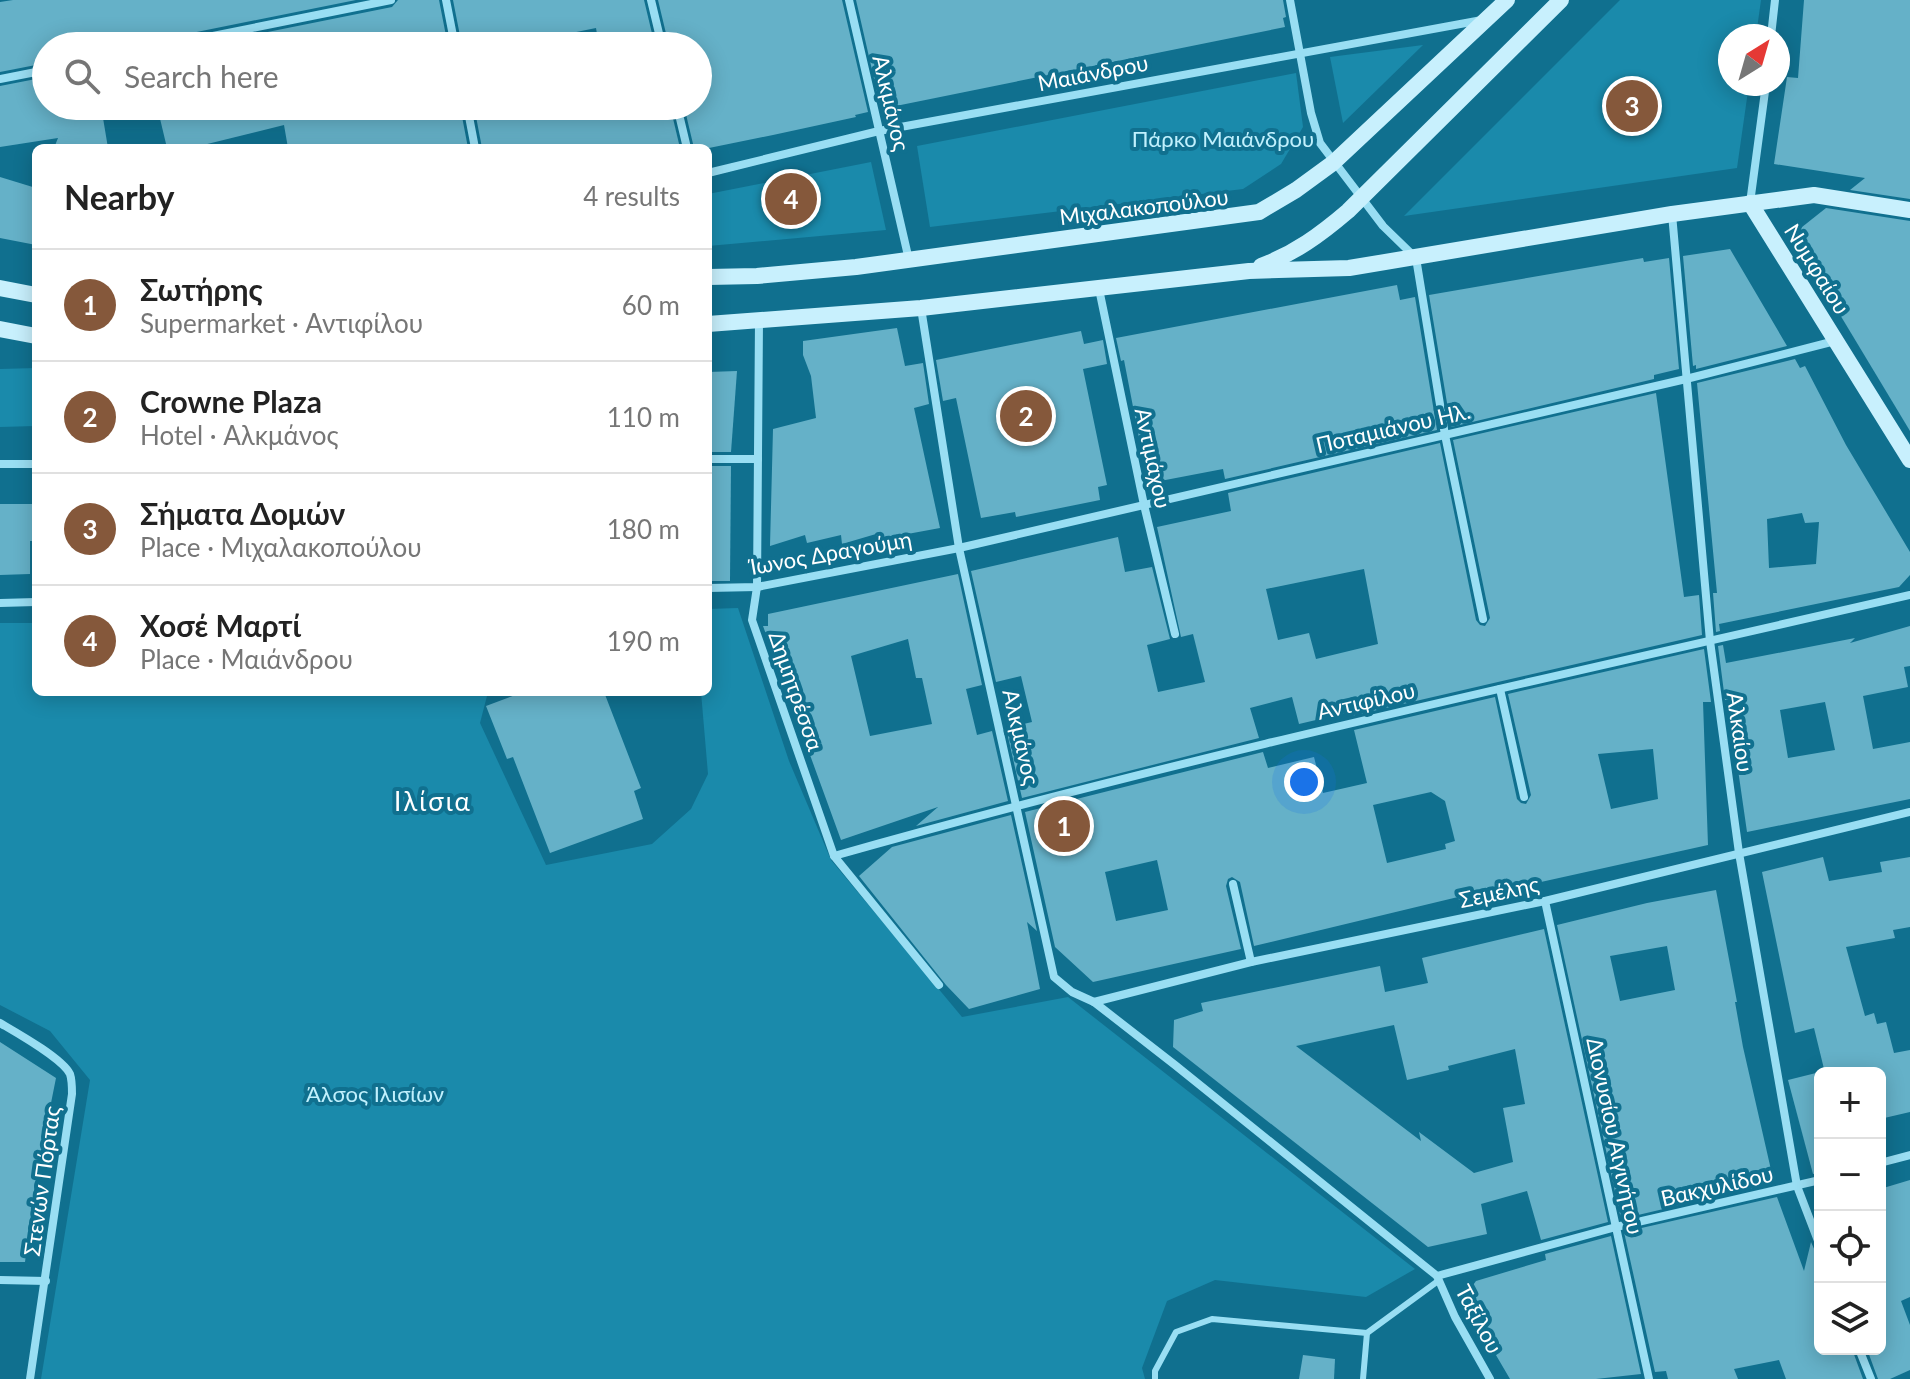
<!DOCTYPE html>
<meta charset="utf-8">
<style>
body{margin:0;font-family:Lato,sans-serif;background:#f2f2f2;color:#222}
.controls{position:absolute;right:24px;bottom:24px;display:grid;overflow:hidden;border-radius:12px;box-shadow:0 4px 20px #0003}
.controls button{width:72px;height:72px;display:grid;place-items:center;padding:0;border:0;border-bottom:2px solid #e0e0e0;background:#fff;color:#222;font:40px sans-serif}
.compass{position:absolute;left:1718px;top:24px;width:72px;height:72px;border-radius:50%;background:#fff;box-shadow:0 4px 20px #0003;rotate:37deg}
.you{position:absolute;left:1304px;top:782px;width:28px;height:28px;margin:-20px;border:6px solid #fff;border-radius:50%;background:#1a73e8;box-shadow:0 0 0 12px #1a73e833}
.badge{display:grid;place-items:center;width:52px;height:52px;border-radius:50%;background:#85583b;color:#fff;font-size:26px;font-weight:700}
.pin{position:absolute;translate:-50% -50%;border:4px solid #fff;box-shadow:0 2px 8px #0006}
.list{margin:0;padding:0;list-style:none}
h2{display:flex;justify-content:space-between;align-items:center;height:104px;margin:0;padding:0 32px;font-size:34px}
h2 small{font-size:26px;font-weight:400;color:#767676}
.list li{display:grid;grid-template-columns:52px 1fr auto;gap:24px;align-items:center;box-sizing:border-box;height:112px;padding:0 32px;border-top:2px solid #e0e0e0}
.list b{display:block;font-size:30px;white-space:nowrap}
.list p{margin:0;font-size:26px;white-space:nowrap;color:#767676}
.list em{font-size:26px;font-style:normal;color:#767676}
.icon{flex:none;width:44px;height:44px;fill:none;stroke:currentColor;stroke-width:2;stroke-linecap:round;stroke-linejoin:round}
.map{position:relative;flex:none;width:1910px;height:1379px;overflow:hidden}
.search{position:absolute;background:#fff;box-shadow:0 4px 20px #0003;left:32px;top:32px;width:680px;height:88px;display:flex;align-items:center;gap:20px;box-sizing:border-box;padding:0 28px;border-radius:44px;color:#767676;font-size:30px}
.panel{position:absolute;background:#fff;box-shadow:0 4px 20px #0003;left:32px;top:144px;width:680px;height:552px;border-radius:12px}
.map>svg:first-child{display:block}
.green{fill:#1a8aab}
.building{fill:#65b1c8;fill-rule:evenodd}
.lines{fill:none;stroke-linecap:round;stroke-linejoin:round}
.lane{stroke:#99def3;stroke-width:6}
.street{stroke:#99def3;stroke-width:8}
.secondary{stroke:#c8f0fd;stroke-width:16}
.labels{text-anchor:middle;stroke-width:8;stroke-linejoin:round;paint-order:stroke}
.street-label{font-size:22px;fill:#fff;stroke:#10708f}
.park-label{font-size:22px;fill:#c0f0fd;stroke:#10708f}
.quarter-label{font-size:26px;letter-spacing:2px;fill:#fff;stroke:#10708f}
</style>
<div class="map">
<svg width="1910" height="1379" viewBox="0 0 1910 1379">
<rect width="100%" height="100%" fill="#10708f"/>
<g class="green">
<path d="M1620,0H1761L1756,36H1730V84H1749L1737,168L1404,216Z"/>
<path d="M1423,45L1343,123L1330,57Z"/>
<path d="M1296,73L1303,127L1281,164L1243,189L930,227L917,146Z"/>
<path d="M871,162L886,230L708,246V194Z"/>
<path d="M36,368V426L0,427V369Z"/>
<path d="M738,608L789,761L831,860L962,1017L1068,997L1415,1269L1366,1297L1215,1280L1167,1301L1142,1368L1145,1379H41L90,1080L50,1031L0,1005V623H36V692H488L480,723L546,865L652,844L691,809L708,774L701,692H708V609Z"/>
</g>
<g class="building">
<path d="M13,0H356L162,39L156,46H145L144,37L87,46H46V63L0,72V2Z"/>
<path d="M398,0H439L448,46H198L392,7Z"/>
<path d="M453,0H644L655,46H599L596,28L537,40L538,46H462Z"/>
<path d="M658,0H842L868,112L855,115L856,117L773,135L709,148H694L684,106H698V46H669Z"/>
<path d="M856,0H1283L1286,17L1283,18L1285,27L881,109Z"/>
<path d="M1804,0H1910V199L1850,190L1865,178L1774,164L1787,77L1798,78Z"/>
<path d="M46,77V106H101L108,148H54L58,138L0,147V86Z"/>
<path d="M157,106H460L468,148H288L284,125L191,148H167Z"/>
<path d="M474,106H670L680,148H482Z"/>
<path d="M0,177L36,188V245L0,238Z"/>
<path d="M1826,208L1910,221V431L1792,235Z"/>
<path d="M1730,249L1787,346L1696,369V365L1693,366L1683,256Z"/>
<path d="M1643,258L1644,262L1669,258L1679,369L1654,375V379L1451,427L1429,295Z"/>
<path d="M1397,285L1400,300L1415,297L1437,430L1225,479L1223,469L1155,482L1152,468L1145,469L1124,360L1121,361L1116,338Z"/>
<path d="M897,328L905,366L923,363L929,404L914,408L940,528L875,540L876,534L842,544L841,535L807,543L805,535L770,546L773,429L816,418L811,376L803,355V341Z"/>
<path d="M1081,331L1084,344L1103,340L1107,364L1083,369L1107,485L1098,487L1100,500L1016,517L1015,512L981,518L956,398L943,401L936,360Z"/>
<path d="M1795,359L1800,368L1805,366L1846,445L1910,552V575L1899,587L1719,624L1720,631L1716,632L1713,593H1717L1697,383ZM1802,513L1805,523L1819,522L1816,564L1769,568L1767,519Z"/>
<path d="M737,371L731,452H708V372Z"/>
<path d="M1656,393L1684,597L1699,595L1702,635L1351,716L1350,712L1299,724L1292,697L1250,708L1259,738L1022,798L1006,728L1032,722L1021,676L996,682L971,571L1118,537L1125,572L1152,567L1170,639L1147,645L1158,692L1205,682L1193,634L1181,637L1157,527L1231,511L1228,493L1440,443L1476,620L1480,625L1485,626L1490,618L1453,440ZM1364,569L1378,644L1316,659L1309,633L1278,640L1266,589Z"/>
<path d="M708,466H731L730,581H708Z"/>
<path d="M0,504H36V541H30V574L0,575Z"/>
<path d="M958,574L982,685L966,689L977,735L992,731L1008,801L916,826L938,807L841,840L763,626H768V614ZM908,639L916,678H922L932,724L870,736L851,656Z"/>
<path d="M1910,626V666L1904,667L1908,687L1863,696L1873,749L1910,742V799L1747,832L1728,700H1725L1718,646L1723,645L1726,663L1855,638L1850,643ZM1825,702L1835,750L1788,758L1780,710Z"/>
<path d="M1704,649L1711,702H1703L1708,845L1459,900L1458,897L1254,946L1240,882L1232,877L1228,879L1226,886L1241,949L1093,982L1055,947L1025,812L1263,752L1268,768L1314,757L1323,793L1367,783L1354,730L1495,697L1517,799L1521,803L1526,804L1531,795L1508,694ZM1653,749L1658,799L1611,809L1598,754ZM1431,792L1445,801L1455,841L1445,844L1446,849L1387,863L1373,805ZM1157,860L1168,910L1116,921L1105,872Z"/>
<path d="M523,692H604L641,788L634,791L643,819L550,853L513,757L507,759L486,706Z"/>
<path d="M1011,815L1037,931L1027,922L1040,989L969,1009L946,985L859,876L892,847Z"/>
<path d="M1823,857L1829,881L1882,872L1880,862L1910,857V927L1893,930L1895,938L1846,947L1865,1016L1874,1013L1877,1024L1886,1022L1894,1053L1910,1050V1112L1880,1119V1073H1825L1814,1028L1795,1033L1762,872Z"/>
<path d="M1716,890L1737,1002H1735L1743,1047L1774,1183L1621,1219L1557,925L1647,903ZM1667,946L1675,990L1620,1001L1610,956Z"/>
<path d="M1544,929L1608,1222L1541,1240L1527,1191L1481,1204L1487,1234L1428,1247L1173,1047L1174,1020L1203,1011L1201,1003L1380,966L1385,992L1428,983L1422,958ZM1394,1025L1407,1080L1449,1070L1448,1066L1515,1049L1525,1104L1503,1108L1513,1162L1474,1173L1419,1132L1421,1141L1296,1046Z"/>
<path d="M0,1042L56,1078L35,1183L25,1262H0Z"/>
<path d="M1820,1072V1173L1813,1174L1788,1080Z"/>
<path d="M1910,1180V1297L1901,1301L1910,1325V1370L1890,1379H1878L1867,1349H1880V1189Z"/>
<path d="M1777,1197L1804,1271L1811,1242L1815,1251L1820,1253V1349H1852L1863,1379H1786L1779,1360L1734,1369L1738,1379H1668L1666,1371L1655,1372L1624,1232Z"/>
<path d="M1611,1236L1641,1374L1596,1379H1510L1466,1304L1468,1292L1476,1281L1546,1260L1545,1254Z"/>
<path d="M1303,1355L1335,1359L1334,1379H1299Z"/>
</g>
<g class="lines">
<g class="lane">
<path d="M1155,1379V1371L1176,1332L1212,1319L1367,1333"/>
<path d="M1363,1379L1367,1333L1438,1281"/>
</g>
<g class="street">
<path d="M446,0L455,46"/>
<path d="M651,0L662,46"/>
<path d="M849,0L909,260"/>
<path d="M1290,0L1311,113L1320,143L1383,226L1416,258L1445,435L1483,619"/>
<path d="M1771,36L1775,0"/>
<path d="M163,46L391,0"/>
<path d="M0,79L46,70"/>
<path d="M467,106L475,148"/>
<path d="M677,106L687,148"/>
<path d="M708,173L879,131L1482,20"/>
<path d="M1750,203L1766,84"/>
<path d="M1672,214L1710,641L1739,853L1797,1186L1820,1246"/>
<path d="M1099,289L1144,505L1175,634"/>
<path d="M921,308L959,548L1054,977L1072,992L1094,1002L1175,1065L1437,1276L1455,1317L1490,1379"/>
<path d="M759,320L757,587L752,620L834,856L939,985"/>
<path d="M708,459H758"/>
<path d="M0,464H36"/>
<path d="M708,588L757,587L959,548L1686,379L1835,341"/>
<path d="M0,603L36,602"/>
<path d="M1500,689L1524,797"/>
<path d="M834,856C1190,755 1550,678 1910,595"/>
<path d="M1233,884L1251,962"/>
<path d="M1545,901L1649,1379"/>
<path d="M1094,1002L1251,962L1545,901L1910,812"/>
<path d="M0,1023C17,1033 62,1058 70,1074C72,1080 72,1087 72,1094L30,1379"/>
<path d="M1880,1163L1910,1155"/>
<path d="M1437,1276L1616,1227L1820,1180"/>
<path d="M0,1280L46,1281"/>
<path d="M1859,1349L1871,1379"/>
</g>
<g class="secondary">
<path d="M1750,203L1910,460"/>
<path d="M1261,266C1295,253 1320,235 1348,211L1561,0"/>
<path d="M708,277L757,276L856,267L1259,212L1296,190L1333,163L1507,0"/>
<path d="M0,288L36,295"/>
<path d="M708,324L921,308L1249,271L1349,268L1672,214L1814,195L1910,210"/>
<path d="M0,329L36,336"/>
</g>
</g>
<g class="labels">
<g class="street-label">
<text transform="translate(1093 73) rotate(-11)" y="8">Μαιάνδρου</text>
<text transform="translate(891 103) rotate(77)" y="8">Αλκμάνος</text>
<text transform="translate(1144 207) rotate(-7)" y="8">Μιχαλακοπούλου</text>
<text transform="translate(1817 269) rotate(58)" y="8">Νυμφαίου</text>
<text transform="translate(1393 428) rotate(-13)" y="8">Ποταμιάνου Ηλ.</text>
<text transform="translate(1153 458) rotate(78)" y="8">Αντιμάχου</text>
<text transform="translate(831 553) rotate(-10)" y="8">Ίωνος Δραγούμη</text>
<text transform="translate(796 691) rotate(71)" y="8">Δημητρέσσα</text>
<text transform="translate(1366 701) rotate(-13)" y="8">Αντιφίλου</text>
<text transform="translate(1740 732) rotate(82)" y="8">Αλκαίου</text>
<text transform="translate(1021 737) rotate(77)" y="8">Αλκμάνος</text>
<text transform="translate(1499 892) rotate(-12)" y="8">Σεμέλης</text>
<text transform="translate(1615 1136) rotate(78)" y="8">Διονυσίου Αιγινήτου</text>
<text transform="translate(42 1181) rotate(-82)" y="8">Στενών Πόρτας</text>
<text transform="translate(1717 1186) rotate(-13)" y="8">Βακχυλίδου</text>
<text transform="translate(1479 1319) rotate(62)" y="8">Ταξίλου</text>
</g>
<g class="park-label">
<text x="1223" y="147">Πάρκο Μαιάνδρου</text>
<text x="375" y="1102">Άλσος Ιλισίων</text>
</g>
<g class="quarter-label">
<text x="433" y="811">Iλίσια</text>
</g>
</g>
</svg>
<div class="controls">
<button>+</button>
<button>−</button>
<button><svg class="icon" aria-label="locate" viewBox="0 0 24 24"><circle cx="12" cy="12" r="6"/><path d="M12 2v4M12 18v4M2 12h4M18 12h4"/></svg></button>
<button><svg class="icon" aria-label="layers" viewBox="0 0 24 24"><path d="M12 4l9 5-9 5-9-5zM3 14l9 5 9-5"/></svg></button>
</div>
<svg class="compass" viewBox="-18 -18 36 36"><path d="M0-13l5 13h-10z" fill="#e53935"/><path d="M0 13l5-13h-10z" fill="#767676"/></svg>
<div class="you"></div>
<div class="pin badge" style="left:1064px;top:826px">1</div>
<div class="pin badge" style="left:1026px;top:416px">2</div>
<div class="pin badge" style="left:1632px;top:106px">3</div>
<div class="pin badge" style="left:791px;top:199px">4</div>
<div class="search"><svg class="icon" aria-label="search" viewBox="0 0 24 24"><circle cx="10" cy="10" r="6"/><path d="M15 15l6 6"/></svg>Search here</div>
<section class="panel">
<h2>Nearby<small>4 results</small></h2>
<ul class="list">
<li><span class="badge">1</span><div><b>Σωτήρης</b><p>Supermarket · Αντιφίλου</p></div><em>60 m</em></li>
<li><span class="badge">2</span><div><b>Crowne Plaza</b><p>Hotel · Αλκμάνος</p></div><em>110 m</em></li>
<li><span class="badge">3</span><div><b>Σήματα Δομών</b><p>Place · Μιχαλακοπούλου</p></div><em>180 m</em></li>
<li><span class="badge">4</span><div><b>Χοσέ Μαρτί</b><p>Place · Μαιάνδρου</p></div><em>190 m</em></li>
</ul>
</section>
</div>
